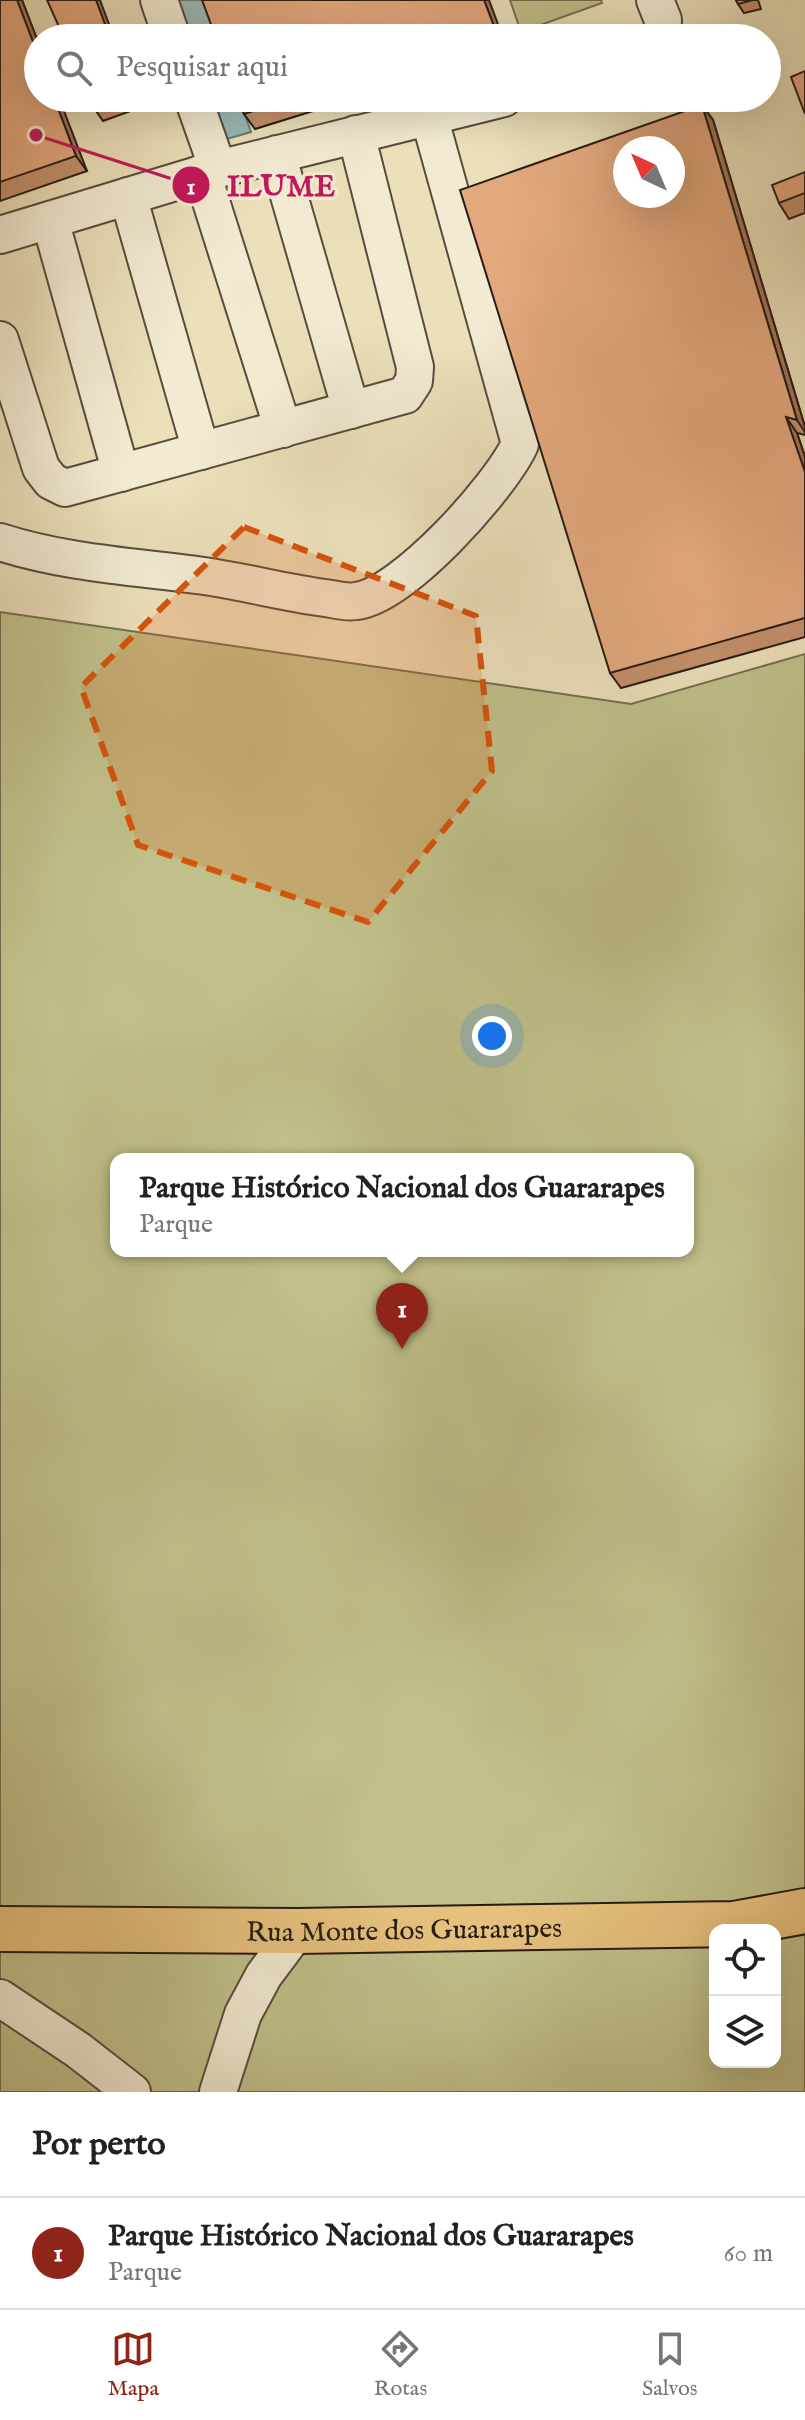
<!DOCTYPE html>
<html lang="pt">
<meta charset="utf-8">
<style>
body{margin:0;font-family:"IM FELL English",serif;background:#f2f2f2;color:#222}
.controls{position:absolute;right:24px;bottom:24px;display:grid;overflow:hidden;border-radius:16px;box-shadow:0 8px 32px #0002}
.controls button{width:72px;height:72px;display:grid;place-items:center;padding:0;border:0;border-bottom:2px solid #e0e0e0;background:#fff;color:#222;font:40px sans-serif}
.compass{position:absolute;left:613px;top:136px;width:72px;height:72px;border-radius:50%;background:#fff;box-shadow:0 8px 32px #0002;rotate:316deg}
.you{position:absolute;left:492px;top:1036px;width:28px;height:28px;margin:-20px;border:6px solid #fff;border-radius:50%;background:#1a73e8;box-shadow:0 0 0 12px #1a73e833}
.badge{display:grid;place-items:center;width:52px;height:52px;border-radius:50%;background:#8f2418;color:#fff;font-size:26px;font-weight:700}
.pin{position:absolute;translate:-50% -66px;filter:drop-shadow(0 2px 4px #0008)}
.pin::after{content:'';position:absolute;top:42px;width:28px;height:24px;background:inherit;clip-path:polygon(0 0,100% 0,50% 100%)}
.popup{position:absolute;left:110px;top:1153px;width:584px;height:104px;box-sizing:border-box;display:grid;place-content:center;border-radius:16px;background:#fff;filter:drop-shadow(0 2px 6px #0005);font-size:26px;white-space:nowrap;color:#767676}
.popup b{font-size:30px;color:#222}
.popup::after{content:'';position:absolute;left:50%;top:100%;margin-left:-16px;border:16px solid transparent;border-top-color:#fff}
.list{margin:0;padding:0;list-style:none}
h2{display:flex;justify-content:space-between;align-items:center;height:104px;margin:0;padding:0 32px;font-size:34px}
h2 small{font-size:26px;font-weight:400;color:#767676}
.list li{display:grid;grid-template-columns:52px 1fr auto;gap:24px;align-items:center;box-sizing:border-box;height:112px;padding:0 32px;border-top:2px solid #e0e0e0}
.list b{display:block;font-size:30px;white-space:nowrap}
.list p{margin:0;font-size:26px;white-space:nowrap;color:#767676}
.list em{font-size:26px;font-style:normal;color:#767676}
.icon{flex:none;width:44px;height:44px;fill:none;stroke:currentColor;stroke-width:2;stroke-linecap:round;stroke-linejoin:round}
.map{position:relative;flex:none;width:805px;height:2092px;overflow:hidden}
.search{position:absolute;background:#fff;box-shadow:0 8px 32px #0002;left:24px;right:24px;top:24px;height:88px;display:flex;align-items:center;gap:20px;box-sizing:border-box;padding:0 28px;border-radius:44px;color:#767676;font-size:30px}
.sheet{height:216px;background:#fff}
nav{display:flex;justify-content:space-around;align-items:center;box-sizing:border-box;height:112px;border-top:2px solid #e0e0e0;background:#fff;font-size:22px;color:#767676}
nav a{display:grid;justify-items:center;gap:4px}
nav .on{color:#8f2418}
.map>svg:first-child{display:block}
.green{fill:#c0c08a;stroke:#746e50;stroke-width:2;fill-rule:evenodd}
.water{fill:#9bbbb9;stroke:#6d7b77;stroke-width:2}
.lines{fill:none;stroke-linecap:round;stroke-linejoin:round}
.minor-casing{stroke:#594c3e;stroke-width:40}
.major-casing{stroke:#281b15;stroke-width:48}
.minor{stroke:#f2ebd2;stroke-width:36}
.major{stroke:#e6c07d;stroke-width:44}
.wall{fill:#c3906c;stroke:#281b15;stroke-width:2}
.shaded-wall{fill:#9f7658;stroke:#281b15;stroke-width:2}
.building{fill:#e3a87e;stroke:#281b15;stroke-width:2;fill-rule:evenodd}
.marked{fill:#d5530d;fill-opacity:0.2;stroke:#d5530d;stroke-width:6;stroke-dasharray:16 10;stroke-linejoin:round}
.labels{text-anchor:middle;stroke-width:7;stroke-linejoin:round;paint-order:stroke}
.street-label{font-size:28px;fill:#281b15;stroke:#f2ebd2}
.leader{fill:none;stroke:#c2185b;stroke-width:3}
.callout-dot{fill:#c2185b;stroke:#f2ebd2;stroke-width:3}
.mark-label{font-size:24px;text-anchor:middle;font-weight:bold;fill:#fff}
.callout-label{font-size:30px;text-anchor:middle;font-weight:bold;fill:#c2185b;stroke:#f2ebd2;stroke-width:7;stroke-linejoin:round;paint-order:stroke}
</style>
<div class="map">
<svg width="805" height="2092" viewBox="0 0 805 2092">
<rect width="100%" height="100%" fill="#ebe0ba"/>
<filter id="stains"><feTurbulence type="fractalNoise" baseFrequency=".0025" numOctaves="4"/><feColorMatrix values="0 0 0 0 .2 0 0 0 0 .09 0 0 0 0 .02 0 0 0 .5 -.17"/></filter>
<radialGradient id="worn" r=".72"><stop offset=".6" stop-color="#630" stop-opacity="0"/><stop offset="1" stop-color="#630" stop-opacity=".3"/></radialGradient>
<g class="green">
<path d="M510,0H601L602,3L521,32Z"/>
<path d="M0,612L631,704L805,654V2092H0ZM116,1159H688V1251H116ZM715,1930H775V2062H715Z"/>
</g>
<g class="water">
<path d="M174,0H204L218,38H188Z"/>
<path d="M209,98H239L251,132L223,140Z"/>
</g>
<g class="lines">
<g class="minor-casing">
<g id="minor">
<path d="M159,0L172,38"/>
<path d="M655,0L663,20L662,38"/>
<path d="M193,98L218,169"/>
<path d="M277,154L351,410"/>
<path d="M202,173L283,429"/>
<path d="M128,196L201,451"/>
<path d="M50,220L121,473"/>
<path d="M0,235L218,169L504,98"/>
<path d="M0,340L41,468L51,481L65,488L405,395L414,381L415,367L356,134"/>
<path d="M0,542C68,564 140,567 211,577C249,583 287,593 325,598C334,599 346,603 356,601C403,596 501,486 520,444L429,116"/>
<path d="M0,1998L78,2050L132,2092"/>
<path d="M218,2092L243,2014L264,1975L297,1931"/>
</g>
</g>
<g class="major-casing">
<g id="major">
<path id="s1" d="M0,1929L297,1931L734,1924L805,1911"/>
</g>
</g>
<use href="#minor" class="minor"/>
<use href="#major" class="major"/>
</g>
<g class="wall">
<path d="M0,0H22L38,42V98L87,171L0,201Z"/>
<path d="M736,0H758L761,9L744,13L738,4Z"/>
<path d="M90,98H136L139,108L103,121L94,108Z"/>
<path d="M238,98H355L255,129L244,114Z"/>
<path d="M702,105L713,120L805,427V435L797,433L805,457V637L621,688L610,673Z"/>
<path d="M805,172V213L789,219L779,203Z"/>
</g>
<g class="shaded-wall">
<path d="M17,0H22L38,42V55Z"/>
<path d="M96,0H100L114,38H110Z"/>
<path d="M484,0H489L503,38H499L497,34Z"/>
<path d="M54,98H59L87,171L76,156Z"/>
<path d="M702,105L713,120L805,427V432L797,420Z"/>
<path d="M786,417L797,433L805,457V472Z"/>
</g>
<g class="building">
<path d="M0,0H17L38,55V98H54L76,156L0,182Z"/>
<path d="M47,0H96L110,38H64Z"/>
<path d="M202,0H484L497,34L486,38H216Z"/>
<path d="M736,0H753L738,4Z"/>
<path d="M805,71V114L791,77Z"/>
<path d="M90,98H122L94,108Z"/>
<path d="M238,98H294L244,114Z"/>
<path d="M702,105L797,420L786,417L805,472V618L610,673L460,190ZM625,148H673V196H625Z"/>
<path d="M805,172V193L779,203L772,185Z"/>
</g>
<path class="marked" d="M244,527L476,616L492,771L368,922L138,845L81,687Z"/>
<g class="labels">
<g class="street-label">
<text dy="10" stroke="none"><textPath href="#s1" startOffset="404">Rua Monte dos Guararapes</textPath></text>
</g>
</g>
<path class="leader" d="M36 135L191 185"/>
<g class="callout-dot">
<circle cx="36" cy="135" r="8"/>
<circle cx="191" cy="185" r="20"/>
</g>
<g class="mark-label">
<text x="191" y="194">1</text>
</g>
<g class="callout-label">
<text x="281" y="196">ILUME</text>
</g>
<rect width="100%" height="100%" filter="url(#stains)"/>
<rect width="100%" height="100%" fill="url(#worn)"/>
</svg>
<div class="controls">
<button><svg class="icon" aria-label="locate" viewBox="0 0 24 24"><circle cx="12" cy="12" r="6"/><path d="M12 2v4M12 18v4M2 12h4M18 12h4"/></svg></button>
<button><svg class="icon" aria-label="layers" viewBox="0 0 24 24"><path d="M12 4l9 5-9 5-9-5zM3 14l9 5 9-5"/></svg></button>
</div>
<svg class="compass" viewBox="-18 -18 36 36"><path d="M0-13l5 13h-10z" fill="#e53935"/><path d="M0 13l5-13h-10z" fill="#767676"/></svg>
<div class="you"></div>
<div class="pin badge" style="left:402px;top:1349px">1</div>
<div class="popup"><b>Parque Histórico Nacional dos Guararapes</b>Parque</div>
<div class="search"><svg class="icon" aria-label="search" viewBox="0 0 24 24"><circle cx="10" cy="10" r="6"/><path d="M15 15l6 6"/></svg>Pesquisar aqui</div>
</div>
<section class="sheet">
<h2>Por perto<small></small></h2>
<ul class="list">
<li><span class="badge">1</span><div><b>Parque Histórico Nacional dos Guararapes</b><p>Parque</p></div><em>60 m</em></li>
</ul>
</section>
<nav>
<a class="on"><svg class="icon" aria-label="map" viewBox="0 0 24 24"><path d="M3 6l6-2 6 2 6-2v14l-6 2-6-2-6 2zM9 4v14M15 6v14"/></svg>Mapa</a>
<a><svg class="icon" aria-label="directions" viewBox="0 0 24 24"><path d="M12 3l9 9-9 9-9-9zM9 14v-3h6M13 9l2 2-2 2"/></svg>Rotas</a>
<a><svg class="icon" aria-label="saved" viewBox="0 0 24 24"><path d="M7 4h10v16l-5-4-5 4z"/></svg>Salvos</a>
</nav>
